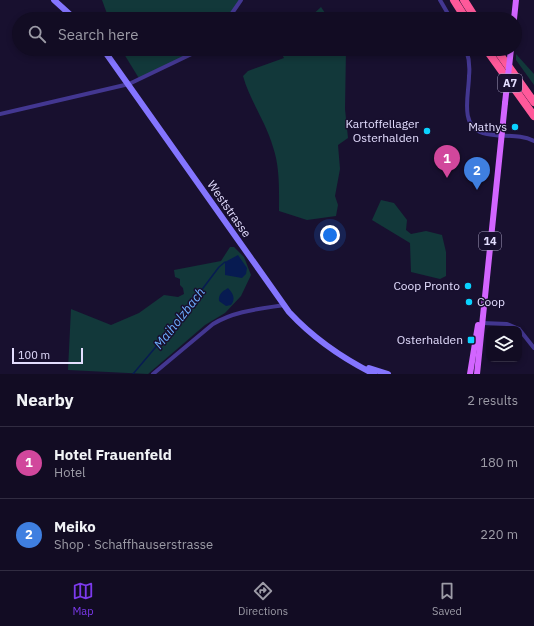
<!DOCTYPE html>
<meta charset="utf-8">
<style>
body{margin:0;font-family:"IBM Plex Sans",sans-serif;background:#1f1a30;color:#f1f3f6}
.controls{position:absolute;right:12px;bottom:12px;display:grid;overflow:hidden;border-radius:8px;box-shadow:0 2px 6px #0003}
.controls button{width:36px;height:36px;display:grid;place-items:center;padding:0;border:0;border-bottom:1px solid #312c41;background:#120c23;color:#f1f3f6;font:20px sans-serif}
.scale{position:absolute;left:12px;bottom:10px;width:71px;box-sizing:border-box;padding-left:4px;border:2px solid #e4deff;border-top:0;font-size:11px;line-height:14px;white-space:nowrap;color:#e4deff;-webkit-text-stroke:3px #18102f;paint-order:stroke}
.you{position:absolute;left:330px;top:235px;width:14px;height:14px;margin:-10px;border:3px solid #fff;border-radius:50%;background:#1a73e8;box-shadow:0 0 0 6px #1a73e833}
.badge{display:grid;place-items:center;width:26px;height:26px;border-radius:50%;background:#7c3aed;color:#fff;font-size:13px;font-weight:700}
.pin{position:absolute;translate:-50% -33px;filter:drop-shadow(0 1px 2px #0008)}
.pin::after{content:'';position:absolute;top:21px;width:14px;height:12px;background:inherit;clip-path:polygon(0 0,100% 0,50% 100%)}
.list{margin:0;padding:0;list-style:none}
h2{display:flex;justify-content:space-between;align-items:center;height:52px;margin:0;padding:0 16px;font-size:17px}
h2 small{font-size:13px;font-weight:400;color:#9c9ba6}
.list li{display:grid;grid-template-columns:26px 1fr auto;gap:12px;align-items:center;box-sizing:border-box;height:72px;padding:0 16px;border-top:1px solid #312c41}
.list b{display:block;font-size:15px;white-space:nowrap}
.list p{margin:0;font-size:13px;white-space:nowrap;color:#9c9ba6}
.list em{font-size:13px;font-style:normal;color:#9c9ba6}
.icon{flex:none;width:22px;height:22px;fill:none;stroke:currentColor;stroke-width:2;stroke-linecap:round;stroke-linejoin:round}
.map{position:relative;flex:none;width:534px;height:374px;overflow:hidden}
.search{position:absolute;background:#120c23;box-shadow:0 2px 6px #0003;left:12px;right:12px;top:12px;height:44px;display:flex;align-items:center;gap:10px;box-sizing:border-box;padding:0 14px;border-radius:22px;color:#9c9ba6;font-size:15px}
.sheet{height:196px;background:#120c23}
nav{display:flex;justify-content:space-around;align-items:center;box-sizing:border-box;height:56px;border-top:1px solid #312c41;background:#120c23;font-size:11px;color:#9c9ba6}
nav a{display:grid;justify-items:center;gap:2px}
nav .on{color:#7c3aed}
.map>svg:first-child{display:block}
.green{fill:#12383a}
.water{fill:#071b51}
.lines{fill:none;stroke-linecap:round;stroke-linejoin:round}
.stream{stroke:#071b51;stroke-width:1.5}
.street{stroke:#433791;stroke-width:4}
.secondary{stroke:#8475ff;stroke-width:6}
.primary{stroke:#d265ff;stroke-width:6}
.highway{stroke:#ff599a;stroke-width:8}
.primary-bridge{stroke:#d265ff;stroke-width:6}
.poi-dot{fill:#0ad2ff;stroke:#18102f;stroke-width:1.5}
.labels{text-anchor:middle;stroke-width:3;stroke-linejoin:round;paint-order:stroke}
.shield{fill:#18102f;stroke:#a7a0c1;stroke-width:1}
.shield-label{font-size:11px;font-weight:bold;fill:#e4deff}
.poi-label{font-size:12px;fill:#e4deff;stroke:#18102f;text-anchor:end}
.street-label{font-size:12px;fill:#e4deff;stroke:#18102f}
.water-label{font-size:13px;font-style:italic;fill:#6caeff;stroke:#18102f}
</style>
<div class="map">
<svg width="534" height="374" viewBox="0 0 534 374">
<rect width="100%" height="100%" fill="#18102f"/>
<g class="green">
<path d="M102,0H241L228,19H109Z"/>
<path d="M321,7L329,19H308Z"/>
<path d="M121,49H202L140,80Z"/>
<path d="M281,49H346L345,109L348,138L338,145L340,169L335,196L338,205L336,216L307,220L279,211C279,190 280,167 273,147C266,122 250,101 243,76L248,71L284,58L280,51Z"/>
<path d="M516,54L534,74V85L516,60Z"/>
<path d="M381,200L394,203L407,220L406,230L411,234L426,231L442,235L446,252V276L440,279L411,272L410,243L372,220Z"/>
<path d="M230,247H234L244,257L251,275L241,296L225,313L205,325L148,374L68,370L71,309L111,325L139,313L164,295L178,297L184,294L183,288L180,285V279L175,277L174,270L221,261Z"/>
</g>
<g class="water">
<path d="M238,255L247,268L246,274L242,278L225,275V262Z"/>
<path d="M228,288C233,293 236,299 231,305L226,306L219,301C218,294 223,291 228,288Z"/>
</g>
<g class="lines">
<path class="stream" d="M133,374L160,342L167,336L219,267L225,262"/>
<g class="street">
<path d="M440,0L451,19"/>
<path d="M228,19L241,0"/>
<path d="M466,49C469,58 470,67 469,76C469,94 459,126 483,133C499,138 519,133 534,141"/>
<path d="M0,114L129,84L202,49"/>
<path d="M482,323L507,324L519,329"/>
<path d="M519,329L534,348"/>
<path d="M153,374L213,324C235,311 259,309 284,305"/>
</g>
<g class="secondary">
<path d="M54,0L75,19"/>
<path d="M103,49L289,312C314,339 342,358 374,374"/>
<path d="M369,368L388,374"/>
</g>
<g class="primary">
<path d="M514,19L516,0"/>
<path d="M470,374L478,325"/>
<path d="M477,374L505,103"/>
</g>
<g class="highway">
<path d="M454,0L466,19"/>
<path d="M464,0L476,19"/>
<path d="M486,49L534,116"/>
<path d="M496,49L534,102"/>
</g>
<path class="primary-bridge" d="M505,103L511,49"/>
</g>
<g class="poi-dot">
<circle cx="515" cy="127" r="4"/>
<circle cx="427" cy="131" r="4"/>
<circle cx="468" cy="286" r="4"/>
<circle cx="469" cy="302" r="4"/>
<rect x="467" y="336" width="8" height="8" rx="2"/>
</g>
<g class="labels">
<g class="shield">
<rect x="498" y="74" width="24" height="18" rx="3"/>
<rect x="479" y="232" width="22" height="18" rx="3"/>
</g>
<g class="shield-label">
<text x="510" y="87">A7</text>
<text x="490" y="245">14</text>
</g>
<g class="poi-label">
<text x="419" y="128">Kartoffellager<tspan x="419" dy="14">Osterhalden</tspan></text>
<text x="507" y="131">Mathys</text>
<text x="460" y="290">Coop Pronto</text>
<text x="477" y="306" text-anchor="start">Coop</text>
<text x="463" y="344">Osterhalden</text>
</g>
<g class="street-label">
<text transform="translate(229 209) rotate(55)" y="4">Weststrasse</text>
</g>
<g class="water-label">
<text transform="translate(179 318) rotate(-52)" y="5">Maiholzbach</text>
</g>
</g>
</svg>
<div class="controls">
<button><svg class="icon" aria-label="layers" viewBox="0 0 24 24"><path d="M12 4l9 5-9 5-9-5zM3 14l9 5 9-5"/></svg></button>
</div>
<div class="scale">100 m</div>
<div class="you"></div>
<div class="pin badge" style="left:447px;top:178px;background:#d1479c">1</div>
<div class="pin badge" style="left:477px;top:190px;background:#3f7fe0">2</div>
<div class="search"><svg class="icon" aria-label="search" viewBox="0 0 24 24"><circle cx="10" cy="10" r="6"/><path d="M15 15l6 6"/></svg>Search here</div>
</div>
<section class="sheet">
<h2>Nearby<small>2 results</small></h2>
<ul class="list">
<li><span class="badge" style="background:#d1479c">1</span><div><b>Hotel Frauenfeld</b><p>Hotel</p></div><em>180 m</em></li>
<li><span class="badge" style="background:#3f7fe0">2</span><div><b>Meiko</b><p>Shop · Schaffhauserstrasse</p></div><em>220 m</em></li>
</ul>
</section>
<nav>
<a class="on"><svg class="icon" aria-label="map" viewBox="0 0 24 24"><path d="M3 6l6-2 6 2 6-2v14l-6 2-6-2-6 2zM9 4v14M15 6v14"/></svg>Map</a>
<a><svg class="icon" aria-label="directions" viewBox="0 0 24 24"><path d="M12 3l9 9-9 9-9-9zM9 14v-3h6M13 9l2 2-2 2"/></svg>Directions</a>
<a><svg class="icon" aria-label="saved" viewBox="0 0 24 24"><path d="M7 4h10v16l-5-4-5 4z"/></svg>Saved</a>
</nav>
